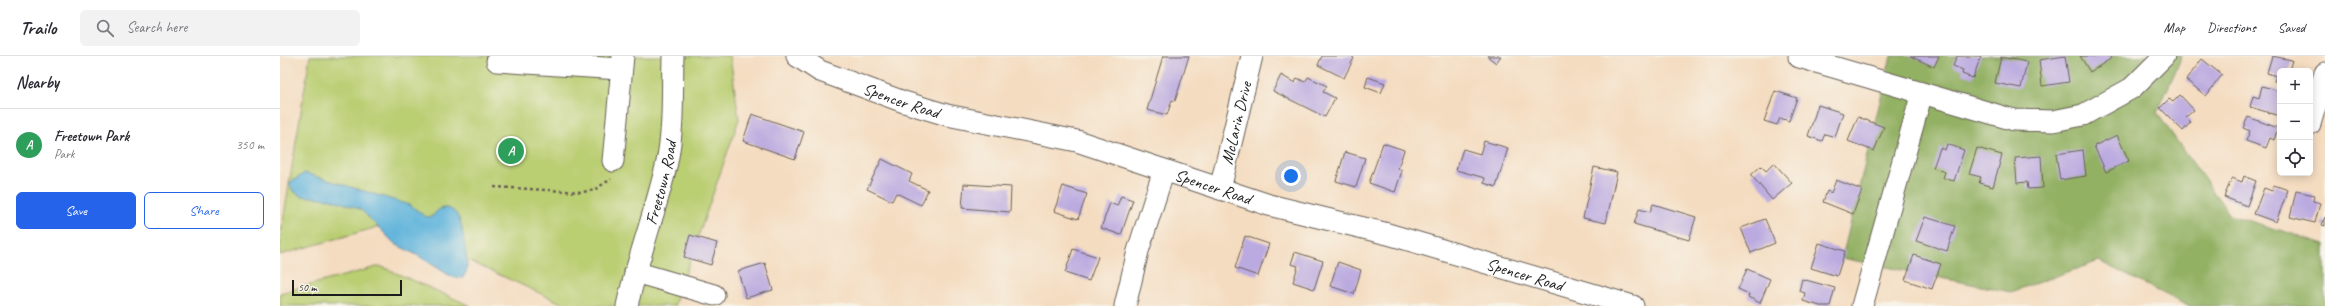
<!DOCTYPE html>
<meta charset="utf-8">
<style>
body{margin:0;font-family:Caveat,sans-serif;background:#f2f2f3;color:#2b2b33}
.controls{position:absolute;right:12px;top:12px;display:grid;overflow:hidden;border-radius:6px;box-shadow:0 2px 10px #0003}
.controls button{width:36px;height:36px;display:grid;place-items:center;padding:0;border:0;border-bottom:1px solid #e1e1e2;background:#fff;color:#2b2b33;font:20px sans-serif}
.scale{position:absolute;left:12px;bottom:10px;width:110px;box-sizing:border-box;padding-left:4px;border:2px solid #1c1c1c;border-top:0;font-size:11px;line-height:14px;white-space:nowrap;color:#1c1c1c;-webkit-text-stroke:3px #f7f3e8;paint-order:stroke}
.you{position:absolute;left:1011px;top:120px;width:14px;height:14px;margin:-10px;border:3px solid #fff;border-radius:50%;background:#1a73e8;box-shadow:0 0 0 6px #1a73e833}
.badge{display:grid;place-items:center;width:26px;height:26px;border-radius:50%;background:#2563eb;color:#fff;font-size:13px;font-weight:700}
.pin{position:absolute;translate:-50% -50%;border:2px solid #fff;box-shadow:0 1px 4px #0006}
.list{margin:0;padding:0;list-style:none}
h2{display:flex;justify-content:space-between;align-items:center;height:52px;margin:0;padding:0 16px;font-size:17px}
h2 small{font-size:13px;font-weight:400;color:#7c7c81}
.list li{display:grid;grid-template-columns:26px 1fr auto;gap:12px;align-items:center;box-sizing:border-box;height:72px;padding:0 16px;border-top:1px solid #e1e1e2}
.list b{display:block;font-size:15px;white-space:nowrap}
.list p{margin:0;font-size:13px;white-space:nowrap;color:#7c7c81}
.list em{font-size:13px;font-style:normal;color:#7c7c81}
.actions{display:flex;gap:8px;padding:12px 16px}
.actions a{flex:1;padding:9px 0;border:1px solid #2563eb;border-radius:6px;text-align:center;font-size:14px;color:#2563eb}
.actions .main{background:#2563eb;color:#fff}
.icon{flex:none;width:22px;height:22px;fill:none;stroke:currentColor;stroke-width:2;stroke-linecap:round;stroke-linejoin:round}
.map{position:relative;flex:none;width:2045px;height:250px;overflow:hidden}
header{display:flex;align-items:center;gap:24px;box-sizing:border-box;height:56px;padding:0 20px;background:#fff;border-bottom:1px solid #e1e1e2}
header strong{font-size:19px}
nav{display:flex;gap:22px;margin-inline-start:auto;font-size:14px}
.search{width:280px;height:36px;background:#f2f2f3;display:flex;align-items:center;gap:10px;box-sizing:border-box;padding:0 14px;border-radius:6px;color:#7c7c81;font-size:15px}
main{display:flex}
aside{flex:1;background:#fff}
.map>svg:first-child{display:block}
.green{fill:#bace72;stroke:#6b7547}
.forest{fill:#93b164;stroke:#586640}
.water{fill:#60b4dc;stroke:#3e687c}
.building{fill:#bbaae0}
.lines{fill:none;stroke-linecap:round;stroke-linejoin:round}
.minor-casing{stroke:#685f55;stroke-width:23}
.path{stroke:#685f55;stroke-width:2.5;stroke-dasharray:3 3;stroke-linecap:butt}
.minor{stroke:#fff;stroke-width:21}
.labels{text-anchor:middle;stroke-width:3;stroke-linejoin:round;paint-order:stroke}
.street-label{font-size:17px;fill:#1c1c1c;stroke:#f7f3e8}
</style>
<header>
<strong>Trailo</strong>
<div class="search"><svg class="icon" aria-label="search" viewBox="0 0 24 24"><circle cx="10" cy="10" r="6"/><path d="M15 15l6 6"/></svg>Search here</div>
<nav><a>Map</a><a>Directions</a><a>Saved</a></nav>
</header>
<main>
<aside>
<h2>Nearby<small></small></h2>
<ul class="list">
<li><span class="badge" style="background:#2e9e5b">A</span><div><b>Freetown Park</b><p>Park</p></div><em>350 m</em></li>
</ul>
<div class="actions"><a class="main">Save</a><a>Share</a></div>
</aside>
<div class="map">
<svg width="2045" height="250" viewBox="0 0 2045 250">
<rect width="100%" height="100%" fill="#f7f3e8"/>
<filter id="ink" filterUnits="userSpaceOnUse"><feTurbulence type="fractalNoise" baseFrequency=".025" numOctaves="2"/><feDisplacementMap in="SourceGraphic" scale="8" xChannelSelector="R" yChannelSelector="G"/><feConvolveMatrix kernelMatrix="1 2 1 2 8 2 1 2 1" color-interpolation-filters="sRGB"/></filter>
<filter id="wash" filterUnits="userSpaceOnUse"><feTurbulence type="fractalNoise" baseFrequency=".012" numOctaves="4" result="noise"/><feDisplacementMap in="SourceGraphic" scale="16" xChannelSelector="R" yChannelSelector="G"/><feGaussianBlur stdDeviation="0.9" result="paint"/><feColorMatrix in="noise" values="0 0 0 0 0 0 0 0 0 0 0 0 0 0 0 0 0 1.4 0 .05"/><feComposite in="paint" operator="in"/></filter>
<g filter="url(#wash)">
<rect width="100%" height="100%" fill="#f4dcc0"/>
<g class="green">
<path d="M30,0H450L459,63L394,250H288L108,168L0,199V184Z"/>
<path d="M100,210L191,250H0V237Z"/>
</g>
<path class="forest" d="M1611,0H1902L1877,57L1950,159L2045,188V250H1908L1819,205L1731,236L1562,202Z"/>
<path class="water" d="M25,117L130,149L146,161L153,160C160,148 174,150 179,163C182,167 188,208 187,213C187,216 184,219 183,222L172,221L137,199L115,188L80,153L51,143L21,140L13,135L9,127Z"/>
<g id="blocks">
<g class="building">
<path d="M883,0H909L895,45L892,44L887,59L867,54Z"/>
<path d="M1042,0H1071L1074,2L1064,22L1038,9Z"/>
<path d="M1207,0H1221L1216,7Z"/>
<path d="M1630,0H1659L1654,11Z"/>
<path d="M1677,0H1701L1693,22L1682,18L1683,14L1673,10Z"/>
<path d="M1785,0L1789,26L1762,30L1759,4Z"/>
<path d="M1800,0H1830L1832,2L1810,16Z"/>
<path d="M1992,0L2012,4L2009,15H2000V27L1994,25L1996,20L1987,17Z"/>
<path d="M1721,1L1747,6L1741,32L1715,27Z"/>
<path d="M1922,3L1942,19L1926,40L1906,24Z"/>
<path d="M1001,19L1015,27L1017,22L1025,26L1028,21L1047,30L1043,36L1055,42L1045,61L993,35Z"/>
<path d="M1088,21L1105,27L1101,37L1085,31Z"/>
<path d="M1982,30L2000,35V60L1970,51L1973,40L1979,42Z"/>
<path d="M1495,35L1517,42L1509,65L1500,62L1497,69L1484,65Z"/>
<path d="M1900,39L1914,54L1906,61L1911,66L1903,75L1880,52L1889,43L1893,46Z"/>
<path d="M1538,49L1563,57L1555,81L1545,78L1542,85L1528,80Z"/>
<path d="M472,58L524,76L515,103L463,85Z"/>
<path d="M1578,61L1604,71L1594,95L1568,85Z"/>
<path d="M1968,61L1998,72L1994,84L1990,82L1986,92L1966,85L1970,75L1963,72Z"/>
<path d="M1837,79L1849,105L1826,116L1814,90Z"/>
<path d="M1204,85L1228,92L1216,131L1204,127L1205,122L1176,114L1183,93L1200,98Z"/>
<path d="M1103,87L1124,94L1118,113L1122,115L1115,136L1089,127Z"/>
<path d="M1667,88L1684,94L1674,125L1663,122L1665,116L1653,112L1660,92L1665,94Z"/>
<path d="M1697,92L1722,99L1713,131L1699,127L1701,121L1689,118Z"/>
<path d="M1803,94L1806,120L1780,124L1776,98Z"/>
<path d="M1065,96L1085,102L1076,131L1056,125Z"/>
<path d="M1761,100L1763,132L1748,133L1747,126L1737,127L1735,102Z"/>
<path d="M602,103L632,118L629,125L648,134L641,149L616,137L612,145L587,133Z"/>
<path d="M1494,107L1512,127L1492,144L1471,119L1481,110L1486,115Z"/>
<path d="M1314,111L1337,116L1326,167L1303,162Z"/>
<path d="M1964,120L1976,125L1967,150L1944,141L1952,122L1962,126Z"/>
<path d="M1556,124L1582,134L1573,158L1543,146L1547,135L1551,137Z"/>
<path d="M684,128L731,131L730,156L682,152Z"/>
<path d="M1994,129L2008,134L1996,166L1974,158L1984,132L1992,135Z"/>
<path d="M783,130L807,138L798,163L774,155Z"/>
<path d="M2016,135L2034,139L2033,145L2040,147L2035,167L2010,161Z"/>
<path d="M841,140L853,144L841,179L821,172L830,147L837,150Z"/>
<path d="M1373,148L1416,161L1409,184L1354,168L1359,153L1370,156Z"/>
<path d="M1645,161L1675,170L1667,195L1636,185Z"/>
<path d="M2045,161V170L2042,169Z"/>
<path d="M1485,163L1495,187L1471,197L1461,172Z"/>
<path d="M410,179L437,187L431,209L404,201Z"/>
<path d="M965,180L989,188L978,220L955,212Z"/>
<path d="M1539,187L1565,195L1557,220L1531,212Z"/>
<path d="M793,193L818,201L809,225L785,217Z"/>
<path d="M1015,196L1043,205L1034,233L1013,226L1018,210L1011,208Z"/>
<path d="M1634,199L1661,208L1652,233L1625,224Z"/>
<path d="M1058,206L1081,214L1074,238L1050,230Z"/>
<path d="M485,207L493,234L466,242L458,215Z"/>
<path d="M1467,213L1490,223L1480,247L1468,241L1469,238L1458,233Z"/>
<path d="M1522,223L1555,232L1550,250H1540L1523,245L1525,237L1519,235Z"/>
</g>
</g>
</g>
<g filter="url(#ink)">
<use href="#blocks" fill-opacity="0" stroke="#685f55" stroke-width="1"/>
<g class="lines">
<g class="minor-casing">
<g id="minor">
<path id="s1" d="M517,0L540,15L624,46L667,59L797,85L989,149L1108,178L1353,250"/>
<path d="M1519,1L1642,37L1582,250"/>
<path d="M217,5L340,13"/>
<path d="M1642,37L1734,64L1773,65L1803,59L1852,32L1884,0"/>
<path d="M2030,68L2045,17"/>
<path d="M333,105L343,0"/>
<path id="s2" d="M940,133L972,0"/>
<path d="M355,216L434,239"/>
<path id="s3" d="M347,250C358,201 376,155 387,106C394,72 392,35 393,0"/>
<path d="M845,250L858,195L884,114"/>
</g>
</g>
<path class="path" d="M214,131L302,136L314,134L331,123"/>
<use href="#minor" class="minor"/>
</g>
</g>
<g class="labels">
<g class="street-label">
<text dy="6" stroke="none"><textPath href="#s1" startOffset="114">Spencer Road</textPath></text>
<text dy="6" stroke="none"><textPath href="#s2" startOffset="68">McLarin Drive</textPath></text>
<text dy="6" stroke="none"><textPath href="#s3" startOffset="128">Freetown Road</textPath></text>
<text dy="6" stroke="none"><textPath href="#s1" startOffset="438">Spencer Road</textPath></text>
<text dy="6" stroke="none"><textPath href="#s1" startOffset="762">Spencer Road</textPath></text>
</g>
</g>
</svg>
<div class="controls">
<button>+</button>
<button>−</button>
<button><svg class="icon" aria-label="locate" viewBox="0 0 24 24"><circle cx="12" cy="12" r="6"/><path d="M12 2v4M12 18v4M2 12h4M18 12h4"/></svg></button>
</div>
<div class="scale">50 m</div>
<div class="you"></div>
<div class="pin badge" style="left:231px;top:95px;background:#2e9e5b">A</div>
</div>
</main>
